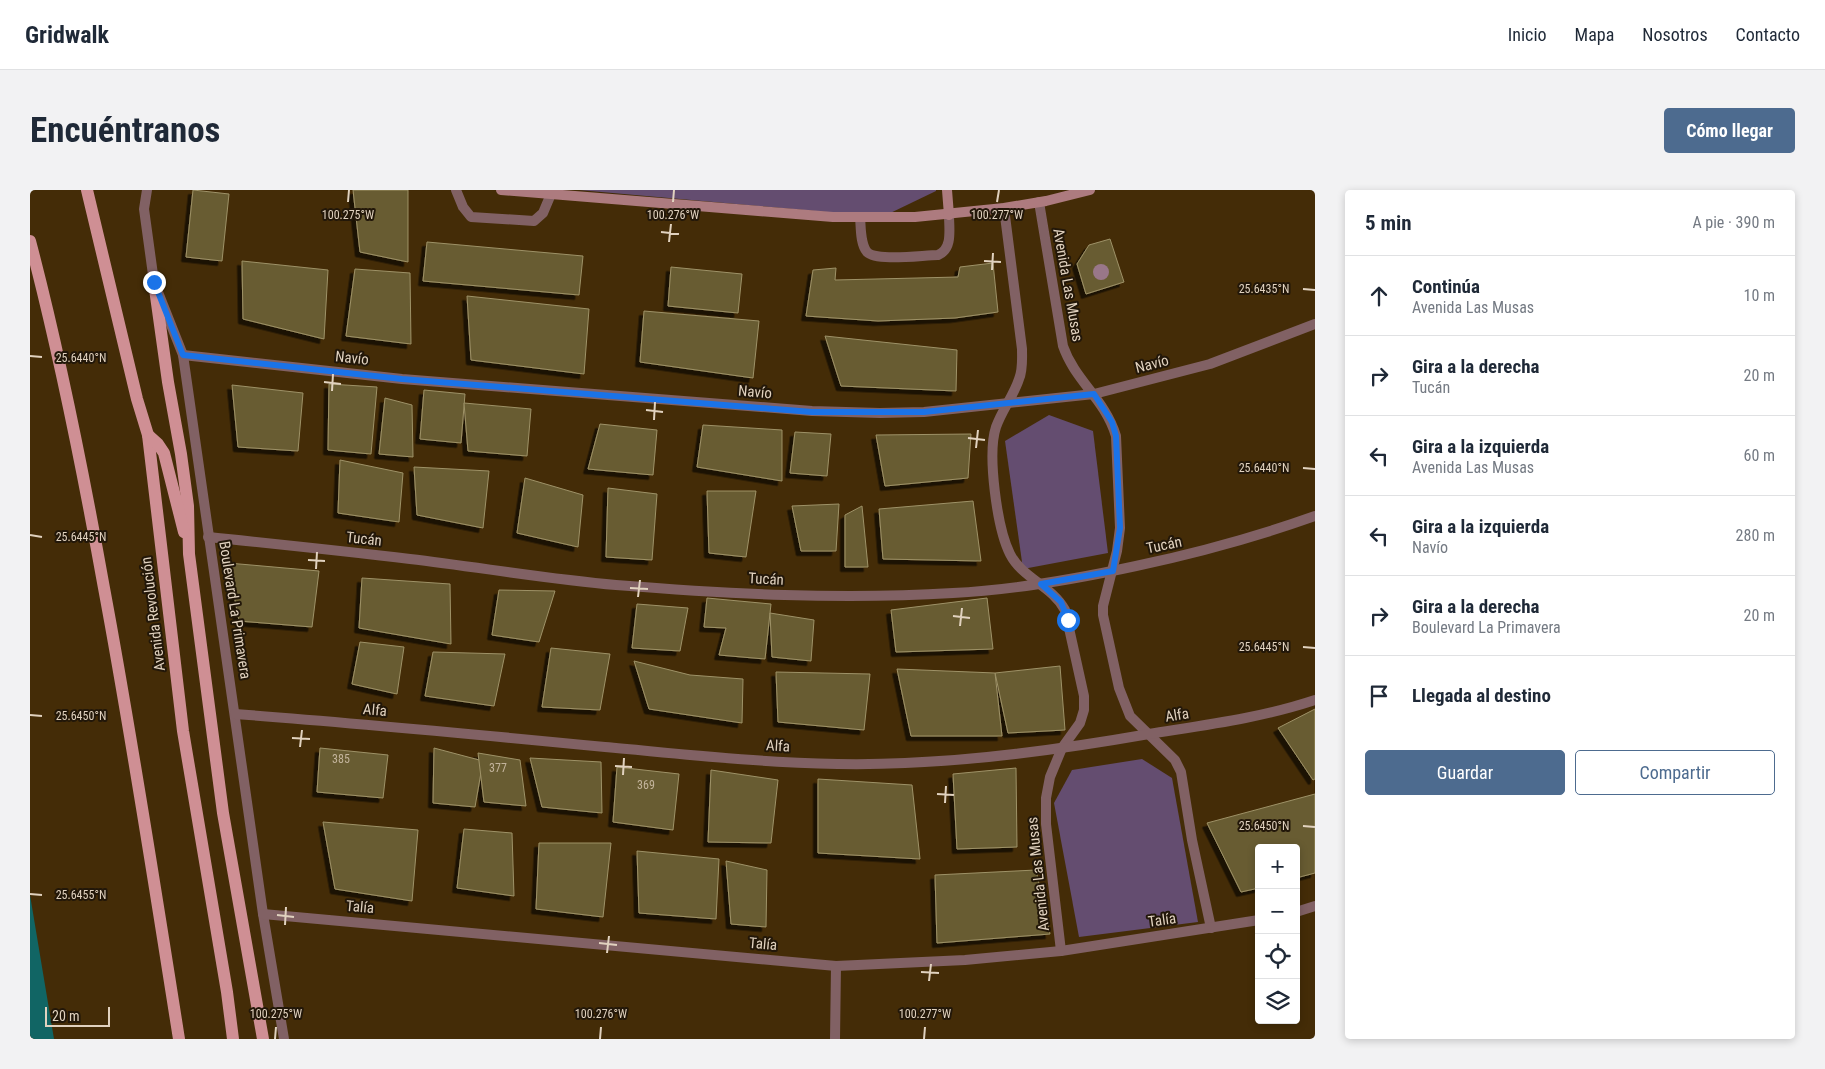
<!DOCTYPE html>
<html lang="es">
<meta charset="utf-8">
<style>
body{margin:0;font-family:"Roboto Condensed",sans-serif;background:#f2f2f3;color:#1f2937}
.controls{position:absolute;right:15px;bottom:15px;display:grid;overflow:hidden;border-radius:5px;box-shadow:0 2px 8px #0003}
.controls button{width:45px;height:45px;display:grid;place-items:center;padding:0;border:0;border-bottom:1px solid #e0e1e3;background:#fff;color:#1f2937;font:25px sans-serif}
.scale{position:absolute;left:15px;bottom:12px;width:65px;box-sizing:border-box;padding-left:5px;border:2px solid #e1d2bf;border-top:0;font-size:14px;line-height:18px;white-space:nowrap;color:#e1d2bf;-webkit-text-stroke:4px #221709;paint-order:stroke}
.stop{position:absolute;width:15px;height:15px;margin:-11px;border:4px solid #1a73e8;border-radius:50%;background:#fff}
.stop.end{background:#1a73e8;border-color:#fff;box-shadow:0 1px 5px #0008}
.list{margin:0;padding:0;list-style:none}
h2{display:flex;justify-content:space-between;align-items:center;height:65px;margin:0;padding:0 20px;font-size:21px}
h2 small{font-size:16px;font-weight:400;color:#747a83}
.list li{display:grid;grid-template-columns:32px 1fr auto;gap:15px;align-items:center;box-sizing:border-box;height:80px;padding:0 20px;border-top:1px solid #e0e1e3}
.list b{display:block;font-size:19px;white-space:nowrap}
.list p{margin:0;font-size:16px;white-space:nowrap;color:#747a83}
.list em{font-size:16px;font-style:normal;color:#747a83}
.actions{display:flex;gap:10px;padding:15px 20px}
.actions a{flex:1;padding:11px 0;border:1px solid #4d6b8f;border-radius:5px;text-align:center;font-size:18px;color:#4d6b8f}
.actions .main{background:#4d6b8f;color:#fff}
.icon{flex:none;width:28px;height:28px;fill:none;stroke:currentColor;stroke-width:2;stroke-linecap:round;stroke-linejoin:round}
.map{position:relative;flex:none;width:1285px;height:849px;overflow:hidden;border-radius:5px}
header{display:flex;align-items:center;gap:30px;box-sizing:border-box;height:70px;padding:0 25px;background:#fff;border-bottom:1px solid #e0e1e3}
header strong{font-size:24px}
nav{display:flex;gap:28px;margin-inline-start:auto;font-size:18px}
.intro{display:flex;align-items:center;justify-content:space-between;box-sizing:border-box;height:120px;padding:0 30px}
h1{margin:0;font-size:35px}
.button{padding:12px 22px;border-radius:5px;background:#4d6b8f;color:#fff;font-size:18px;font-weight:700}
main{display:flex;gap:30px;padding:0 30px}
aside{flex:1;background:#fff;border-radius:5px;box-shadow:0 2px 8px #0003}
.map>svg:first-child{display:block}
.green{fill:#644d70}
.water{fill:#116564}
.building{fill:#685c33;stroke:#9e9267;filter:url(#shadow)}
.lines{fill:none;stroke-linecap:round;stroke-linejoin:round}
.lane{stroke:#816164;stroke-width:10}
.street{stroke:#816164;stroke-width:10}
.secondary{stroke:#ad7b7f;stroke-width:10}
.primary{stroke:#cf8f94;stroke-width:12}
.tree{fill:#997789}
.route{stroke:#1a73e8;stroke-width:6}
.ticks{fill:none;stroke:#e1d2bf;stroke-width:2}
.labels{text-anchor:middle;stroke-width:4;stroke-linejoin:round;paint-order:stroke}
.number-label{font-size:12px;fill:#c3b49c}
.street-label{font-size:15px;fill:#e1d2bf;stroke:#221709}
.ticks-label{font-size:12px;text-anchor:middle;fill:#e1d2bf;stroke:#221709;stroke-width:4;stroke-linejoin:round;paint-order:stroke}
</style>
<header>
<strong>Gridwalk</strong>
<nav><a>Inicio</a><a>Mapa</a><a>Nosotros</a><a>Contacto</a></nav>
</header>
<div class="intro"><h1>Encuéntranos</h1><a class="button">Cómo llegar</a></div>
<main>
<div class="map">
<svg width="1285" height="849" viewBox="0 0 1285 849">
<defs>
<filter id="shadow"><feDropShadow dx="-4.5" dy="4.5" stdDeviation="0" flood-color="#0009"/></filter>
</defs>
<rect width="100%" height="100%" fill="#442c07"/>
<g class="green">
<path d="M549,0H906V1L852,27Z"/>
<path d="M1019,225L1063,241L1078,363L993,379L975,251Z"/>
<path d="M1112,569L1142,588L1168,732L1049,747L1024,613L1042,580Z"/>
</g>
<path class="water" d="M0,705L24,849H0Z"/>
<g class="building">
<path d="M163,0L199,4L192,71L156,67Z"/>
<path d="M323,0H378V72L330,62Z"/>
<path d="M1080,49L1094,92L1056,104L1047,74L1059,55Z"/>
<path d="M397,52L553,66L549,105L393,91Z"/>
<path d="M212,71L298,80L294,149L213,129Z"/>
<path d="M963,73L968,122L925,128L848,131L776,126L783,80L806,78L805,90L928,87L930,77Z"/>
<path d="M641,77L712,84L708,123L638,116Z"/>
<path d="M325,79L380,83L381,154L316,146Z"/>
<path d="M437,106L559,119L554,184L441,170Z"/>
<path d="M614,121L729,131L723,188L610,172Z"/>
<path d="M795,146L927,160L926,201L811,196Z"/>
<path d="M299,194L347,197L341,264L298,260Z"/>
<path d="M202,195L273,203L268,261L208,257Z"/>
<path d="M394,200L435,204L431,253L390,249Z"/>
<path d="M355,208L382,215L383,267L349,264Z"/>
<path d="M434,213L501,219L497,266L438,261Z"/>
<path d="M570,234L627,240L623,285L558,279Z"/>
<path d="M673,235L752,240V291L667,277Z"/>
<path d="M765,242L801,244L797,286L760,283Z"/>
<path d="M941,244L938,288L855,296L846,245Z"/>
<path d="M310,270L373,283L369,332L308,323Z"/>
<path d="M384,277L459,281L453,338L387,325Z"/>
<path d="M495,288L553,305L548,357L487,343Z"/>
<path d="M578,298L627,304L622,370L576,367Z"/>
<path d="M677,301H726L716,367L679,363Z"/>
<path d="M943,311L951,371L853,369L849,319Z"/>
<path d="M809,314L806,361H771L762,316Z"/>
<path d="M832,316L838,377H815V325Z"/>
<path d="M198,373L289,381L282,437L209,431Z"/>
<path d="M332,388L420,394L421,454L329,438Z"/>
<path d="M469,400L525,401L509,452L462,445Z"/>
<path d="M677,408L741,414L735,469L689,465L696,438L674,437Z"/>
<path d="M957,408L963,459L866,462L861,420Z"/>
<path d="M607,414L658,418L650,461L602,458Z"/>
<path d="M740,423L784,430L781,471L742,467Z"/>
<path d="M330,452L374,457L367,504L322,494Z"/>
<path d="M521,458L580,464L570,520L512,517Z"/>
<path d="M403,462L475,464L464,516L395,506Z"/>
<path d="M604,471L660,485L713,489L712,533L619,519Z"/>
<path d="M1030,476L1035,540L978,543L965,483Z"/>
<path d="M867,479L965,483L972,546H881Z"/>
<path d="M746,482L840,484L834,540L748,532Z"/>
<path d="M1285,519V589L1283,590L1248,538Z"/>
<path d="M290,558L358,565L353,608L287,602Z"/>
<path d="M404,558L453,571L445,617L403,613Z"/>
<path d="M448,563L490,570L496,616L454,612Z"/>
<path d="M500,568L571,572L572,623L512,617Z"/>
<path d="M587,577L649,584L643,640L583,632Z"/>
<path d="M986,578L987,657L927,659L923,584Z"/>
<path d="M681,580L748,590L741,653L678,652Z"/>
<path d="M788,589L882,595L890,669L788,663Z"/>
<path d="M1285,604V683L1266,688V658H1229V698L1211,702L1177,633Z"/>
<path d="M293,632L388,640L382,711L305,699Z"/>
<path d="M434,639L482,643L484,706L427,698Z"/>
<path d="M509,653H581L573,727L506,719Z"/>
<path d="M607,661L689,669L686,729L609,723Z"/>
<path d="M696,671L737,680L736,737L701,734Z"/>
<path d="M1006,680L1020,744L907,753L905,685Z"/>
</g>
<g class="lines">
<g class="lane">
<path d="M426,0L433,17L441,27L504,31L513,23L521,4"/>
<path d="M830,27C831,37 830,54 837,62C847,72 893,65 908,65C923,59 919,39 919,25"/>
</g>
<g class="street">
<path d="M117,0L114,19L124,92L153,165L233,724L254,849"/>
<path d="M1009,12L1033,156C1045,191 1075,209 1086,246L1090,338L1087,361L1073,416V425L1089,498L1100,526L1145,570L1151,582L1162,650L1181,738"/>
<path d="M974,18L992,159C992,169 993,180 989,189C984,205 972,220 966,237C957,264 967,338 980,364C992,388 1022,396 1035,420L1054,506V520L1050,533L1032,558L1020,587L1016,608V634L1031,761"/>
<path d="M153,165L372,189L782,221L850,223L894,222L1064,204L1180,174L1285,134"/>
<path d="M178,347C245,354 313,361 380,369C448,377 517,389 586,395C698,404 811,410 923,403C985,400 1046,389 1106,376C1167,363 1226,347 1285,326"/>
<path d="M205,524C329,533 452,545 575,557C675,566 775,578 875,573C957,570 1039,558 1119,544C1175,535 1231,528 1285,510"/>
<path d="M1266,722L1285,716"/>
<path d="M233,724L806,776L935,770L1031,761L1229,730"/>
<path d="M805,849L806,776"/>
</g>
<g class="secondary">
<path d="M471,0L803,27H885L974,18L1016,11L1060,0"/>
<path d="M917,0L919,25"/>
</g>
<g class="primary">
<path d="M57,0L107,209L118,245L153,541L197,802L203,849"/>
<path d="M0,51C30,165 53,281 74,398C102,548 125,698 149,849"/>
<path d="M124,92L138,192L151,264L158,316L159,364L193,623L233,849"/>
<path d="M118,245L128,254L134,263L154,342"/>
</g>
</g>
<circle class="tree" cx="1071" cy="82" r="8"/>
<g class="lines">
<path class="route" d="M124,92L153,165L372,189L782,222H894L1064,204L1082,232L1086,246L1090,338L1083,381L1011,394L1031,412L1038,430"/>
</g>
<path class="ticks" d="M318,12L319,0M643,12L644,0M967,12L969,0M631,42L649,44M639,52L641,34M954,71L971,72M962,80L963,63M1273,99L1285,100M0,166L12,167M294,192L311,194M302,201L303,184M616,220L633,222M624,230L625,212M938,248L955,250M946,258L948,240M1273,278L1285,279M0,345L12,347M278,370L295,371M286,379L287,362M600,398L618,399M608,407L610,390M923,426L940,428M930,436L932,418M1273,457L1285,458M0,525L12,526M262,548L280,549M270,557L272,540M585,576L602,577M593,585L594,568M907,604L924,605M915,613L916,596M1273,636L1285,637M0,704L12,705M247,725L264,727M255,735L256,717M569,753L587,755M577,763L579,746M891,782L909,783M899,791L901,774M245,849L246,837M570,849L571,837M894,849L895,837"/>
<g class="labels">
<g class="number-label">
<text x="311" y="573">385</text>
<text x="468" y="582">377</text>
<text x="616" y="599">369</text>
</g>
<g class="street-label">
<text transform="translate(1038 95) rotate(80)" y="5">Avenida Las Musas</text>
<text transform="translate(322 168) rotate(6)" y="5">Navío</text>
<text transform="translate(1122 174) rotate(-14)" y="5">Navío</text>
<text transform="translate(725 202) rotate(5)" y="5">Navío</text>
<text transform="translate(334 349) rotate(6)" y="5">Tucán</text>
<text transform="translate(1134 355) rotate(-12)" y="5">Tucán</text>
<text transform="translate(736 389) rotate(3)" y="5">Tucán</text>
<text transform="translate(205 420) rotate(81)" y="5">Boulevard La Primavera</text>
<text transform="translate(123 424) rotate(-97)" y="5">Avenida Revolución</text>
<text transform="translate(345 520) rotate(5)" y="5">Alfa</text>
<text transform="translate(1147 525) rotate(-9)" y="5">Alfa</text>
<text transform="translate(748 556) rotate(3)" y="5">Alfa</text>
<text transform="translate(1008 684) rotate(-96)" y="5">Avenida Las Musas</text>
<text transform="translate(330 717) rotate(5)" y="5">Talía</text>
<text transform="translate(1132 730) rotate(-8)" y="5">Talía</text>
<text transform="translate(733 754) rotate(5)" y="5">Talía</text>
</g>
</g>
<g class="ticks-label">
<text x="318" y="29">100.275°W</text>
<text x="643" y="29">100.276°W</text>
<text x="967" y="29">100.277°W</text>
<text x="1234" y="103">25.6435°N</text>
<text x="51" y="172">25.6440°N</text>
<text x="1234" y="282">25.6440°N</text>
<text x="51" y="351">25.6445°N</text>
<text x="1234" y="461">25.6445°N</text>
<text x="51" y="530">25.6450°N</text>
<text x="1234" y="640">25.6450°N</text>
<text x="51" y="709">25.6455°N</text>
<text x="246" y="828">100.275°W</text>
<text x="571" y="828">100.276°W</text>
<text x="895" y="828">100.277°W</text>
</g>
</svg>
<div class="controls">
<button>+</button>
<button>−</button>
<button><svg class="icon" aria-label="locate" viewBox="0 0 24 24"><circle cx="12" cy="12" r="6"/><path d="M12 2v4M12 18v4M2 12h4M18 12h4"/></svg></button>
<button><svg class="icon" aria-label="layers" viewBox="0 0 24 24"><path d="M12 4l9 5-9 5-9-5zM3 14l9 5 9-5"/></svg></button>
</div>
<div class="scale">20 m</div>
<div class="stop" style="left:1038px;top:430px"></div>
<div class="stop end" style="left:124px;top:92px"></div>
</div>
<aside>
<h2>5 min<small>A pie · 390 m</small></h2>
<ul class="list">
<li><svg class="icon" aria-label="ahead" viewBox="0 0 24 24"><path d="M12 20V5M6 11l6-6 6 6"/></svg><div><b>Continúa</b><p>Avenida Las Musas</p></div><em>10 m</em></li>
<li><svg class="icon" aria-label="right" viewBox="0 0 24 24"><path d="M7 20v-9h11M14 6l5 5-5 5"/></svg><div><b>Gira a la derecha</b><p>Tucán</p></div><em>20 m</em></li>
<li><svg class="icon" aria-label="left" viewBox="0 0 24 24"><path d="M17 20v-9H6M10 6l-5 5 5 5"/></svg><div><b>Gira a la izquierda</b><p>Avenida Las Musas</p></div><em>60 m</em></li>
<li><svg class="icon" aria-label="left" viewBox="0 0 24 24"><path d="M17 20v-9H6M10 6l-5 5 5 5"/></svg><div><b>Gira a la izquierda</b><p>Navío</p></div><em>280 m</em></li>
<li><svg class="icon" aria-label="right" viewBox="0 0 24 24"><path d="M7 20v-9h11M14 6l5 5-5 5"/></svg><div><b>Gira a la derecha</b><p>Boulevard La Primavera</p></div><em>20 m</em></li>
<li><svg class="icon" aria-label="arrive" viewBox="0 0 24 24"><path d="M6 21V4h12l-3 4 3 4H6"/></svg><div><b>Llegada al destino</b></div></li>
</ul>
<div class="actions"><a class="main">Guardar</a><a>Compartir</a></div>
</aside>
</main>
